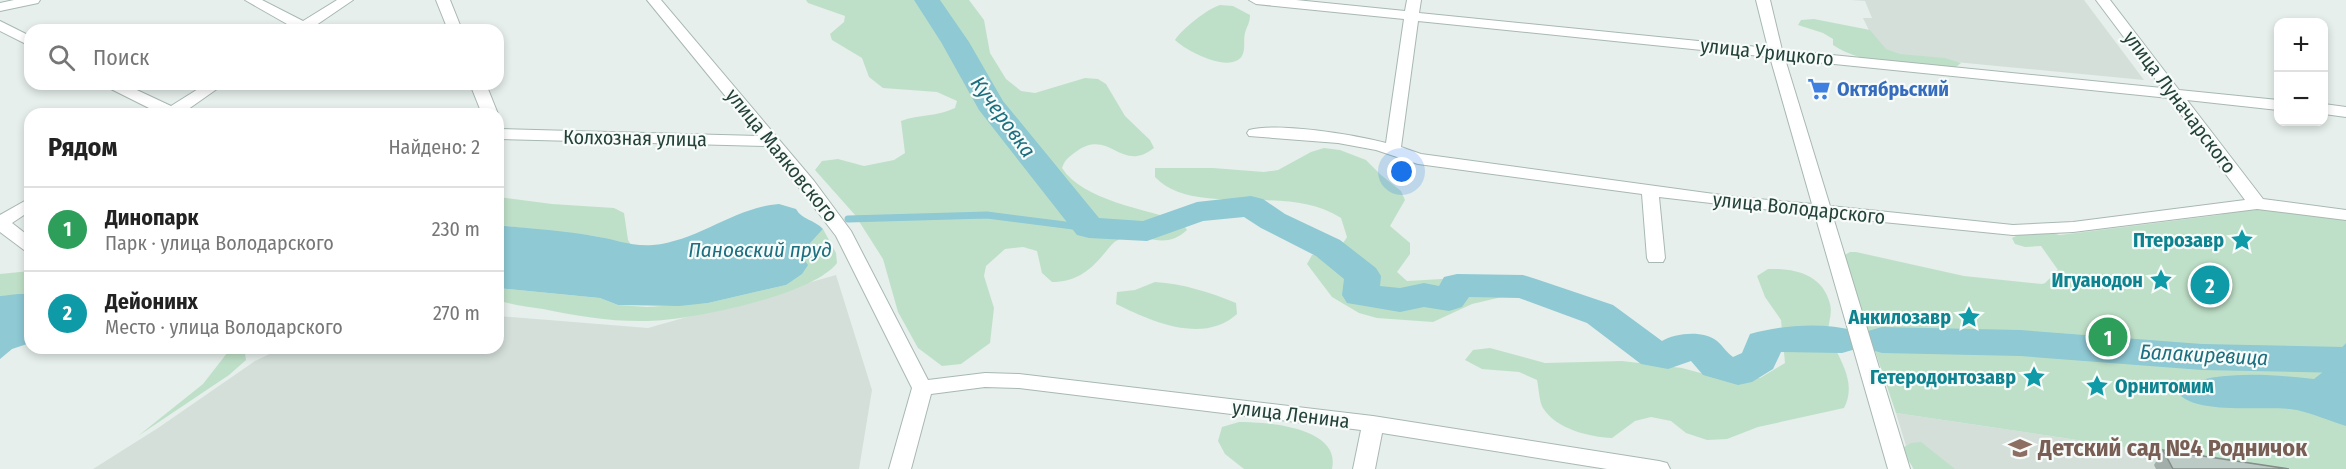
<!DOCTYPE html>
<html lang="ru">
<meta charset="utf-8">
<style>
body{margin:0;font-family:"Fira Sans Condensed",sans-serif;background:#f6f6f6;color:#222}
.controls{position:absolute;right:18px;top:18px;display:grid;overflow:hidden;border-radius:12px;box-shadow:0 3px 9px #0003}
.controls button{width:54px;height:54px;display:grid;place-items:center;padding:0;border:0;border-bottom:2px solid #e0e0e0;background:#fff;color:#222;font:30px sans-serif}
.you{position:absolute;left:1402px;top:172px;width:21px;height:21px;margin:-15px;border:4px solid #fff;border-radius:50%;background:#1a73e8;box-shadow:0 0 0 9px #1a73e833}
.badge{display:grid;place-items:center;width:39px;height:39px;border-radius:50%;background:#ea580c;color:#fff;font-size:20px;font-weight:700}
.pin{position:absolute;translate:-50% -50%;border:3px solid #fff;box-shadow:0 2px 6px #0006}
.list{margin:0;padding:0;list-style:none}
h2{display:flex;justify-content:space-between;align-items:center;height:78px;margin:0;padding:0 24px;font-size:26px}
h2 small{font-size:20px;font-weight:400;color:#767676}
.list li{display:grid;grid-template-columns:39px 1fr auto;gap:18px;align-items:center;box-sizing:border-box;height:84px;padding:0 24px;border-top:2px solid #e0e0e0}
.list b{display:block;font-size:22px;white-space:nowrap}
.list p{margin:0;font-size:20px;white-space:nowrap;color:#767676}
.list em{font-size:20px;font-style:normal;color:#767676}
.icon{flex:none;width:33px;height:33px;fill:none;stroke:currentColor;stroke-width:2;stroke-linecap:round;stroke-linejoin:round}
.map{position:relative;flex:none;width:2346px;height:469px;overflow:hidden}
.search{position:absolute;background:#fff;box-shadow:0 3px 9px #0003;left:24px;top:24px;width:480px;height:66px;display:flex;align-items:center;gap:15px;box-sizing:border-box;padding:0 21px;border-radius:18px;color:#767676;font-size:22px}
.panel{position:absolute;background:#fff;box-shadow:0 3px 9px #0003;left:24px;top:108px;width:480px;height:246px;border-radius:18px}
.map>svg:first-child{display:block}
.built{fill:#d4dfda}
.green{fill:#bfe0c8}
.water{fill:#8ec9d4}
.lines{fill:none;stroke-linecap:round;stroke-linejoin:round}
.stream{stroke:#8ec9d4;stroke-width:7}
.river{fill:#8ec9d4;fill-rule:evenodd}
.minor-casing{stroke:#a8b8b2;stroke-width:2}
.minor{fill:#fff;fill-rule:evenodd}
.wall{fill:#a1aea9}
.building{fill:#bbcac4;stroke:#838d89;stroke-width:1.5}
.labels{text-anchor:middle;stroke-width:4.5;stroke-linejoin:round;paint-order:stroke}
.street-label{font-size:20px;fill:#24423a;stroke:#f7fbf9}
.shop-label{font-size:20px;font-weight:bold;fill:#366cbe;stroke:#f7fbf9;text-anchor:start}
.culture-label{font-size:20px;font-weight:bold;fill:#0d838f;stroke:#f7fbf9;text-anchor:end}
.water-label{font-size:21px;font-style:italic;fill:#1c6f80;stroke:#f7fbf9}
.near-education-label{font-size:24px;font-weight:bold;fill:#785e54;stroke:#f7fbf9;text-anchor:start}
</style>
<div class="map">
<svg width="2346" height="469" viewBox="0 0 2346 469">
<rect width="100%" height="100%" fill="#e6efeb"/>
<g class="built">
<path d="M1851,0H2084L2144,80L1881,55L1863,18H1872L1865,1Z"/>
<path d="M836,275L872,390L859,469H93L158,428L255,361L282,348H498V316L648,328Z"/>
<path d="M1896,413L2271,469H1913Z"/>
</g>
<g class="green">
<path d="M806,0H969L984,20L990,53L1006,79L1021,91L1035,93L1085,78L1098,79L1106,84L1125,116L1150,140L1154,148C1121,174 1110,128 1077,151C1069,157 1065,159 1062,168C1082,200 1147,210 1181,221L1187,230C1162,254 1139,227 1116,241C1111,244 1107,251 1103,255C1089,272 1074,282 1052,282L1042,273L1037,251L1023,247L1005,249L986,266L984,276L994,308L990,343L961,364L942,366L918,348L898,312L883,259L855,215L815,170L822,161L838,159L864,166L894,160L905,153L901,121C919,114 937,117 955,108L957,101L937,92L883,88L869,77L862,58L832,40L830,34L844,22L845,16L808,3Z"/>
<path d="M1220,5L1233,6L1250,15C1250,23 1247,26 1245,33C1243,40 1246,49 1242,56C1230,74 1186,51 1175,40C1182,29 1207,9 1220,5Z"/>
<path d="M1814,19L1870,30L1886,49L1900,54L1945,58L1961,63L1956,67C1919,67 1864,66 1833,45V39L1823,33L1798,25L1801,20Z"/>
<path d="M1324,148L1340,150L1366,160L1381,175L1401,191L1405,200L1390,226L1410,243V254L1397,272L1407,281L1477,277L1499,286L1502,297L1472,304L1433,322L1377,318L1359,313L1332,297L1307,264L1312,255C1329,253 1338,252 1347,237L1341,218C1286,182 1195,219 1155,177V168H1213L1264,172L1278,170L1311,152Z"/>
<path d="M498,197L552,204L614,208L624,213L628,240L631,245L595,236L498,225Z"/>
<path d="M2281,209L2346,218V469H2271L1896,413L1843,256L1850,252H1856L1964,276L2042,284L2045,283L2058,270L2041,246L2025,247L2015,244L2012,238C2028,229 2043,231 2060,235L2219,215C2238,208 2260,211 2281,209Z"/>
<path d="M823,229L836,253L837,263C812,296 690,320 648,321C612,322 578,316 543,309C528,307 512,305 498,300V288L600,298L618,305L647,307L708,303L786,285L804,259L803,251Z"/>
<path d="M1768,269C1794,268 1823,274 1830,304C1833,314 1827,326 1828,336C1829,340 1833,345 1835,348C1845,368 1855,387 1844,408L1758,427L1727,439L1707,440L1686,433L1671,421L1651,417L1635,421L1612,438C1589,437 1556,429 1543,408C1539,401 1539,389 1537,380L1519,372L1482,369L1465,360L1473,350L1490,348L1545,363L1622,361L1682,368L1723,379L1760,378L1785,363L1781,320L1765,297L1757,276Z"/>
<path d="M30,271V294L0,296V274Z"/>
<path d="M1155,282C1184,284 1209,292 1236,303L1237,314C1203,345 1151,321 1116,304L1117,292L1135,290Z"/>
<path d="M231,348H244L246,360L229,375L138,436L203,384Z"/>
<path d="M1239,422C1267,422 1341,427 1332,469H1244L1225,454L1218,441L1222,427Z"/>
<path d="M1921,442L1955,469H1914L1904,454V447L1911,443Z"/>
</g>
<g class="water">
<path d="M779,204L796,209C802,220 815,220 823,229L803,251L804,259L808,265L802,274L786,285L708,303L679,306L618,305L600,298L498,288V225C530,229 562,230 594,236C614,239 632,247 653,245C698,241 735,207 779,204Z"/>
<path d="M18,294H30V343L12,349L0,359V296Z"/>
<path d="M2346,343V426C2330,421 2314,414 2297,410C2269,404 2187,418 2175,388C2218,370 2269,374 2314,379L2328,368L2334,356Z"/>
</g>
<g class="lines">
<path class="stream" d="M848,219L987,215L1089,228"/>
<g class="river">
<path d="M914,0H940L969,42L1003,101L1099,218L1143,221L1197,202L1251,196L1263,199L1285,214L1340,240L1376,268L1381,276L1380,286L1400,288L1424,283L1439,286L1444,277L1457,274L1523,275L1536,279L1613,305L1662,341C1675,333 1704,330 1717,341C1723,346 1727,353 1733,357L1742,353L1750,334C1783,325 1822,322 1856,331L1861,340L1856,349L1842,353L1781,352L1773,369L1752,382L1738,385L1703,375L1691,361L1668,369L1641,364L1587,323L1519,298L1469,297L1462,307L1449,311L1424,307L1400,312L1347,303L1342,295L1344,279L1316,256L1261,228L1244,217L1203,221L1147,241L1089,238L1077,235L979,110L941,42Z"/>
<path d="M1882,327L2020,330L2202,344L2346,347V373L2202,370L2020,356L1882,353L1868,349L1863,340L1868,331Z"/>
</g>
<g class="minor-casing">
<g id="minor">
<path d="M14,0H40L38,3L0,11V3Z"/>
<path d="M245,0H262L303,21L337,0H353L309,30H292L294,28Z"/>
<path d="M436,0H450L462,30H448Z"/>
<path d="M647,0H661L814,181L851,231L928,380L985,373L1019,374L1373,416L1659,461L1667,463L1670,469H1607L1382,433L1375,469H1353L1361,430L1019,388L985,387L931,394L911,469H889L912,388L836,236L767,146L498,139V129L758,136Z"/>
<path d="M1249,0H1296L1405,11L1407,0H1421L1419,13L1768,48L1756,0H1770L1782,50L2162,88L2096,0H2110L2179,90L2278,100V110L2187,100L2263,199L2346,210V220L2257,209L2073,232L2013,235L1833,217L1910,469H1888L1815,215L1659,197L1665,258L1663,262H1649L1647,258L1642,194L1418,164L1376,150L1338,143L1249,136L1247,133L1249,130C1278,122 1356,135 1386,143L1404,19L1256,4ZM1418,21L1770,57L1812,204L1736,197L1421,154L1401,147ZM1785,59L2169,98L2245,200L2073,222L2013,225L1830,206Z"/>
<path d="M0,21L30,36V46L0,31Z"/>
<path d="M104,84H124L171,106L206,84H224L187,110L193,114H161L107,87Z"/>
<path d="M470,84H486L498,114H482Z"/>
<path d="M2324,104L2346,107V117L2324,114Z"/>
<path d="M30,198V211L12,223L30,237V252L24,250L0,232V215Z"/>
</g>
</g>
<use href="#minor" class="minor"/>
</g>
<path class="wall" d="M2163,450L2289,469H2156L2154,465Z"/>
<path class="building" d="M2163,450L2289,469H2173Z"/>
<defs>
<g id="supermarket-bare" transform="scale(1.8)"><path d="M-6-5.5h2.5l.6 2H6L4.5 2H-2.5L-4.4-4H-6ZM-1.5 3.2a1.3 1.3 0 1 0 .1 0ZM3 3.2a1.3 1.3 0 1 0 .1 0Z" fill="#3f7fe0" stroke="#f7fbf9" stroke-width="2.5" paint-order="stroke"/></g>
<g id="sight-bare" transform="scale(1.8)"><path d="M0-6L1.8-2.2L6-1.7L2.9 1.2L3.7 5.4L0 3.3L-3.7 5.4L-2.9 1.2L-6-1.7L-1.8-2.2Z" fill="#0f9aa8" stroke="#f7fbf9" stroke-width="2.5" paint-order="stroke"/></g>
<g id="school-bare" transform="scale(1.8)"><path d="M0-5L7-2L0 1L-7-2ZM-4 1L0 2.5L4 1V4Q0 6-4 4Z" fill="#8d6e63" stroke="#f7fbf9" stroke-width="2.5" paint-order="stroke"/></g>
</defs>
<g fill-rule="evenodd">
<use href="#supermarket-bare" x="1819" y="89"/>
<use href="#sight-bare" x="2242" y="240"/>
<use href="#sight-bare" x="2161" y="280"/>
<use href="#sight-bare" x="1969" y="317"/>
<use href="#sight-bare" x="2034" y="377"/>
<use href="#sight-bare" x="2097" y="386"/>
<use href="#school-bare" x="2020" y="448"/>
</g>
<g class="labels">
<g class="street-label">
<text transform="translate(1767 52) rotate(6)" y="7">улица Урицкого</text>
<text transform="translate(2180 102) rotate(53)" y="7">улица Луначарского</text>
<text transform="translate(635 138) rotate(1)" y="7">Колхозная улица</text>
<text transform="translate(782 155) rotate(51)" y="7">улица Маяковского</text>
<text transform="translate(1799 208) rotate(6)" y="7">улица Володарского</text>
<text transform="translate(1291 414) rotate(7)" y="7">улица Ленина</text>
</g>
<g class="shop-label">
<text x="1837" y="96">Октябрьский</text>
</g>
<g class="culture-label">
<text x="2224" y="247">Птерозавр</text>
<text x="2143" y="287">Игуанодон</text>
<text x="1951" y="324">Анкилозавр</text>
<text x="2016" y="384">Гетеродонтозавр</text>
<text x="2115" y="393" text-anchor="start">Орнитомим</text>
</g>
<g class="water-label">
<text transform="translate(1003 117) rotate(54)" y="7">Кучеровка</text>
<text x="760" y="257">Пановский пруд</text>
<text transform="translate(2204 355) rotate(3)" y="7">Балакиревица</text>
</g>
<g class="near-education-label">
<text x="2038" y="456">Детский сад №4 Родничок</text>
</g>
</g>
</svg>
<div class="controls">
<button>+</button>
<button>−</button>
</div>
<div class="you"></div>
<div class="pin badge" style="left:2108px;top:337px;background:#2e9e5b">1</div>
<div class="pin badge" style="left:2210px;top:285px;background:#0f9aa8">2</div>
<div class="search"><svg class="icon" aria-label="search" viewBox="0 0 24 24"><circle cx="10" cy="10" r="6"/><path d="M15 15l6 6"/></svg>Поиск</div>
<section class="panel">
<h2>Рядом<small>Найдено: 2</small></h2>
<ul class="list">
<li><span class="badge" style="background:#2e9e5b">1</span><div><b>Динопарк</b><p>Парк · улица Володарского</p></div><em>230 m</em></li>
<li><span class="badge" style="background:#0f9aa8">2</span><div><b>Дейонинх</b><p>Место · улица Володарского</p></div><em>270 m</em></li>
</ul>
</section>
</div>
